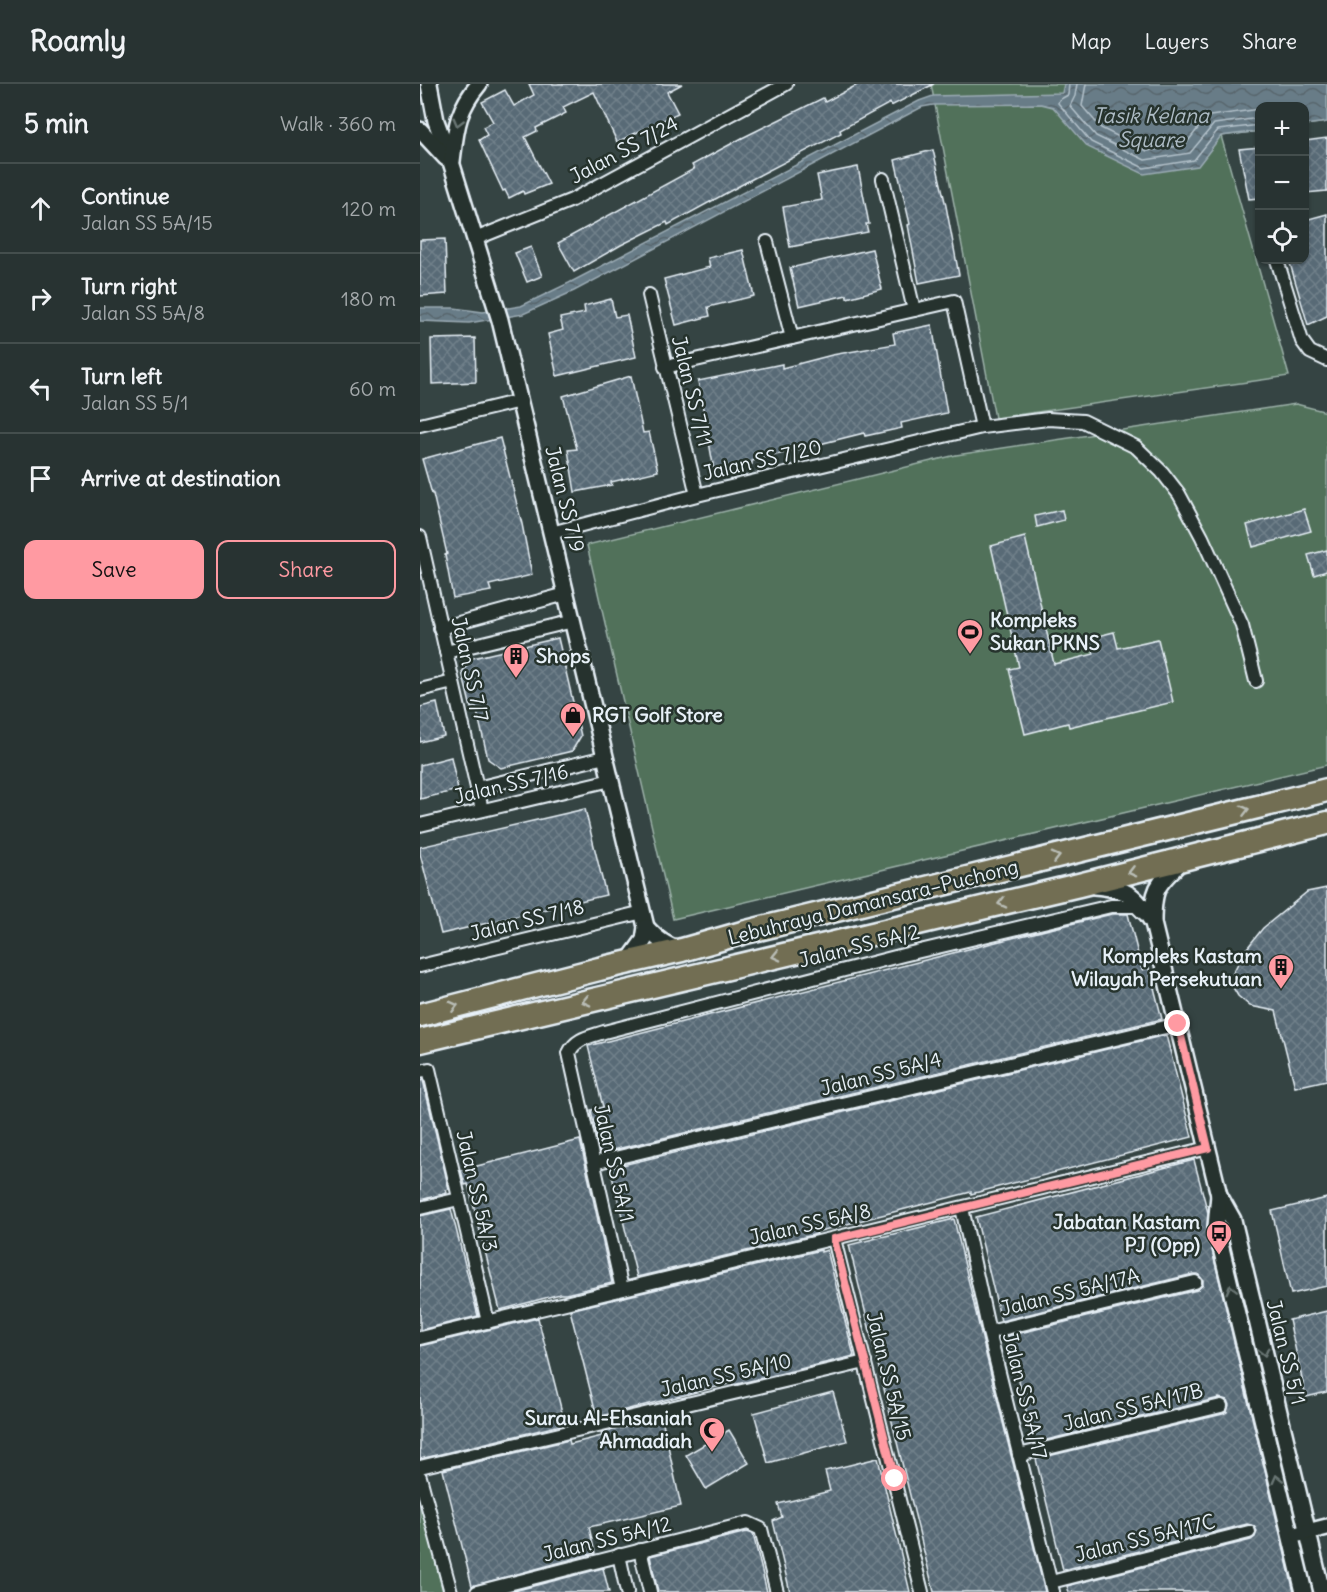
<!DOCTYPE html>
<meta charset="utf-8">
<style>
body{margin:0;font-family:Delius,sans-serif;background:#303b3a;color:#f1f3f6}
.controls{position:absolute;right:18px;top:18px;display:grid;overflow:hidden;border-radius:12px;box-shadow:0 2px 4px #0004}
.controls button{width:54px;height:54px;display:grid;place-items:center;padding:0;border:0;border-bottom:2px solid #444e4d;background:#283332;color:#f1f3f6;font:30px sans-serif}
.stop{position:absolute;width:18px;height:18px;margin:-14px;border:4px solid #ff9aa2;border-radius:50%;background:#fff}
.stop.end{background:#ff9aa2;border-color:#fff;box-shadow:0 2px 6px #0008}
.list{margin:0;padding:0;list-style:none}
h2{display:flex;justify-content:space-between;align-items:center;height:78px;margin:0;padding:0 24px;font-size:26px}
h2 small{font-size:20px;font-weight:400;color:#a5aaac}
.list li{display:grid;grid-template-columns:39px 1fr auto;gap:18px;align-items:center;box-sizing:border-box;height:90px;padding:0 24px;border-top:2px solid #444e4d}
.list b{display:block;font-size:22px;white-space:nowrap}
.list p{margin:0;font-size:20px;white-space:nowrap;color:#a5aaac}
.list em{font-size:20px;font-style:normal;color:#a5aaac}
.actions{display:flex;gap:12px;padding:18px 24px}
.actions a{flex:1;padding:14px 0;border:2px solid #ff9aa2;border-radius:12px;text-align:center;font-size:21px;color:#ff9aa2}
.actions .main{background:#ff9aa2;color:#111}
.icon{flex:none;width:33px;height:33px;fill:none;stroke:currentColor;stroke-width:2;stroke-linecap:round;stroke-linejoin:round}
.map{position:relative;flex:none;width:907px;height:1508px;overflow:hidden}
header{display:flex;align-items:center;gap:36px;box-sizing:border-box;height:84px;padding:0 30px;background:#283332;border-bottom:2px solid #444e4d}
header strong{font-size:28px}
nav{display:flex;gap:33px;margin-inline-start:auto;font-size:21px}
main{display:flex}
aside{flex:1;background:#283332}
.map>svg:first-child{display:block}
.park{fill:#51715a;stroke:#9cb1a9;stroke-width:1.5}
.water{fill:url(#water-waves);stroke:#9babb4;stroke-width:1.5}
.lines{fill:none;stroke-linecap:round;stroke-linejoin:round}
.shore{stroke:#b4c2cb;stroke-width:1.5}
.building{fill:url(#building-cross-hatch);stroke:#e8f1f8;stroke-width:1.5}
.minor-casing{stroke:#e8f1f8;stroke-width:16}
.tertiary-casing{stroke:#e8f1f8;stroke-width:20}
.motorway-casing{stroke:#e8f1f8;stroke-width:27}
.minor{stroke:#26332d;stroke-width:12}
.tertiary{stroke:#26332d;stroke-width:15}
.motorway{stroke:#726e52;stroke-width:22}
.oneway{stroke:#6a7674}
.oneway2{stroke:#b9bdb6}
.route{stroke:#ff9aa2;stroke-width:8}
.labels{text-anchor:middle;stroke-width:5;stroke-linejoin:round;paint-order:stroke}
.street-label{font-size:20px;fill:#e8f1f8;stroke:#26332d}
.poi-label{font-size:20px;font-weight:bold;fill:#e8f1f8;stroke:#26332d;text-anchor:start}
.water-label{font-size:21px;font-style:italic;fill:#aebcc5;stroke:#26332d}
</style>
<header>
<strong>Roamly</strong>
<nav><a>Map</a><a>Layers</a><a>Share</a></nav>
</header>
<main>
<aside>
<h2>5 min<small>Walk · 360 m</small></h2>
<ul class="list">
<li><svg class="icon" aria-label="ahead" viewBox="0 0 24 24"><path d="M12 20V5M6 11l6-6 6 6"/></svg><div><b>Continue</b><p>Jalan SS 5A/15</p></div><em>120 m</em></li>
<li><svg class="icon" aria-label="right" viewBox="0 0 24 24"><path d="M7 20v-9h11M14 6l5 5-5 5"/></svg><div><b>Turn right</b><p>Jalan SS 5A/8</p></div><em>180 m</em></li>
<li><svg class="icon" aria-label="left" viewBox="0 0 24 24"><path d="M17 20v-9H6M10 6l-5 5 5 5"/></svg><div><b>Turn left</b><p>Jalan SS 5/1</p></div><em>60 m</em></li>
<li><svg class="icon" aria-label="arrive" viewBox="0 0 24 24"><path d="M6 21V4h12l-3 4 3 4H6"/></svg><div><b>Arrive at destination</b></div></li>
</ul>
<div class="actions"><a class="main">Save</a><a>Share</a></div>
</aside>
<div class="map">
<svg width="907" height="1508" viewBox="0 0 907 1508">
<defs>
<pattern id="water-waves" width="16" height="10" patternUnits="userSpaceOnUse" patternTransform="scale(1.5)"><rect width="16" height="10" fill="#677c87"/><path d="M0 5q4-4 8 0t8 0" fill="none" stroke="#58656c"/></pattern>
<pattern id="building-cross-hatch" width="8" height="8" patternUnits="userSpaceOnUse" patternTransform="scale(1.5)"><rect width="8" height="8" fill="#586a76"/><path d="M0 0l8 8M0 8l8-8" fill="none" stroke="#70808a"/></pattern>
</defs>
<rect width="100%" height="100%" fill="#354443"/>
<filter id="ink" filterUnits="userSpaceOnUse"><feTurbulence type="fractalNoise" baseFrequency=".0167" numOctaves="2"/><feDisplacementMap in="SourceGraphic" scale="12" xChannelSelector="R" yChannelSelector="G"/><feConvolveMatrix kernelMatrix="1 2 1 2 8 2 1 2 1" color-interpolation-filters="sRGB"/></filter>
<g filter="url(#ink)">
<g class="park">
<path d="M511,0H907V38L885,41L884,22H840L839,47L801,52L869,292L575,334Z"/>
<path d="M876,320L907,328V681L253,835L167,461L536,371Z"/>
<path d="M0,1414L23,1508H0Z"/>
</g>
<path class="water" d="M644,0H907V38L885,41L884,22H840L839,47L801,52L778,82L724,90L668,63L633,23L621,20L513,21L502,23L154,207L103,230L49,239L0,237V224H34L63,228L101,222L149,199L499,17L513,12L642,9Z"/>
<g class="lines">
<g class="shore">
<path d="M649,0L648,11L639,16L638,19L671,58L724,84L774,76L798,46L840,41"/>
<path d="M657,0L655,12L650,22L676,52L725,76L770,69L794,40L840,34"/>
<path d="M666,0L662,22L681,44L727,67L765,61L783,38L790,32L840,25"/>
</g>
</g>
<g class="building">
<path d="M109,0H262L247,8L258,29L197,58L174,8L143,23L146,29L116,44L117,47L105,53L129,100L104,110L103,107L89,114L85,106L83,107L59,56L67,51L63,43L73,38L62,18L85,6L94,22L114,11Z"/>
<path d="M439,0H514L471,22L470,19L420,46L421,49L332,95L248,141L247,138L201,161L154,188L138,159L274,85L272,81L322,54L403,14L405,18Z"/>
<path d="M907,54V107L885,109V57Z"/>
<path d="M840,63V114L829,115L819,65Z"/>
<path d="M513,66L526,122L539,191L499,199L488,141L490,140L475,76Z"/>
<path d="M438,83L449,140H446L448,148L370,163L363,123L402,116L397,91Z"/>
<path d="M907,130V232L888,241L869,176H885V136Z"/>
<path d="M25,155L27,210L0,212V156Z"/>
<path d="M111,163L122,192L107,198L95,169Z"/>
<path d="M452,165L462,205L427,214V211L379,222L370,184Z"/>
<path d="M323,166L334,212L288,223L290,232L256,241L244,195L290,183L288,174Z"/>
<path d="M191,215L195,233L207,231L216,273L137,292L128,250L143,246L140,234L165,229L164,222Z"/>
<path d="M512,241L527,329L481,339L482,344L445,352L444,349L332,377V380L294,386L278,297L362,280V284L412,271L475,260L473,249Z"/>
<path d="M55,254L56,298L12,300L11,255Z"/>
<path d="M211,292L223,349L229,348L238,387L191,398L192,401L155,408L148,366L157,365L143,312Z"/>
<path d="M80,354L102,440L112,491L69,501L71,507L33,514L25,471L27,470L13,410H12L2,375Z"/>
<path d="M884,425L891,447L833,463L827,441Z"/>
<path d="M642,426L644,436L617,443L615,432Z"/>
<path d="M605,453L634,580L674,570L670,554L694,548L698,564L738,555L753,618L649,643L648,639L605,650L589,585L599,583L571,462Z"/>
<path d="M907,466V487L894,491L888,471Z"/>
<path d="M138,554L161,652L152,667L81,684L68,675L56,623L51,624L42,588L53,574Z"/>
<path d="M17,619L24,652L0,658V623Z"/>
<path d="M31,673L38,706L0,715V681Z"/>
<path d="M165,725L186,811L21,850L0,770V763Z"/>
<path d="M907,804V996L875,1003L856,927L830,922L818,912L811,900L813,889L824,868L843,844L887,808Z"/>
<path d="M692,830H708L722,886L729,884L742,935L180,1069L171,1026L183,1023L168,962L576,858Z"/>
<path d="M746,951L772,1053L551,1110V1108L396,1148L397,1150L217,1193L190,1084Z"/>
<path d="M3,996L29,1105L26,1106L27,1109L0,1116V997Z"/>
<path d="M160,1056L192,1199L146,1210H140L80,1226L48,1100L45,1101L41,1086Z"/>
<path d="M774,1076L788,1129L787,1145L874,1508H649L647,1502L831,1456L835,1453L837,1447L834,1442L827,1440L643,1486L616,1375L803,1330L807,1328L809,1321L807,1316L799,1314L614,1359L588,1252L777,1206L783,1201V1196L778,1190H773L581,1237L556,1133Z"/>
<path d="M907,1114V1202L871,1210L852,1127Z"/>
<path d="M31,1125L58,1232L0,1246V1132Z"/>
<path d="M534,1135L561,1250L625,1508H514L484,1387L429,1161Z"/>
<path d="M401,1166V1168L407,1166L434,1272L313,1301L312,1299L177,1333L150,1226Z"/>
<path d="M907,1227V1308L886,1313L869,1236Z"/>
<path d="M118,1234L145,1340L0,1375V1262Z"/>
<path d="M413,1308L427,1357L348,1379L334,1329Z"/>
<path d="M242,1334L261,1422L169,1443L175,1469L52,1502L23,1386L149,1356L150,1360L182,1352L181,1349Z"/>
<path d="M309,1346L329,1379L286,1405L266,1371Z"/>
<path d="M458,1374L490,1508H370L353,1437L362,1433L358,1420L410,1407L405,1387Z"/>
<path d="M327,1448L333,1450L347,1508H238L230,1472Z"/>
<path d="M183,1484L189,1508H90Z"/>
</g>
<g class="lines">
<g class="minor-casing">
<g id="minor">
<path d="M463,95L494,226"/>
<path d="M55,155L152,116L366,0"/>
<path d="M347,158L372,254"/>
<path d="M857,176L882,257L890,268L907,276"/>
<path d="M229,211L277,411"/>
<path d="M245,283L534,217L562,343"/>
<path d="M0,341L100,317"/>
<path d="M131,449L277,411L562,343L628,335L663,337L716,363L742,388L759,410L782,453L822,541L836,597"/>
<path d="M0,453L62,726"/>
<path d="M20,544L146,510"/>
<path d="M26,568L153,537"/>
<path d="M0,606L33,598"/>
<path d="M57,704L185,673"/>
<path d="M0,741L191,696"/>
<path d="M0,882L223,828"/>
<path d="M0,987L9,985L68,1238"/>
<path d="M174,1079L758,940"/>
<path d="M0,1124L39,1115"/>
<path d="M542,1124L569,1248L633,1508"/>
<path d="M414,1155L502,1508"/>
<path d="M202,1205L149,969C156,954 169,953 184,948L483,871L691,822H716L723,829"/>
<path d="M569,1248L775,1198"/>
<path d="M0,1254L788,1064"/>
<path d="M599,1371L801,1322"/>
<path d="M0,1383L445,1278"/>
<path d="M0,1393L31,1508"/>
<path d="M220,1466L230,1508"/>
<path d="M199,1471L207,1508"/>
<path d="M631,1498L829,1448"/>
<path d="M57,1508L328,1439L341,1445L357,1508"/>
</g>
</g>
<g class="tertiary-casing">
<g id="tertiary">
<path d="M9,0L16,37L32,81L80,236L226,843L224,856L208,878"/>
<path d="M0,46L26,74"/>
<path d="M32,77C36,44 37,26 59,0"/>
<path d="M761,778C736,801 733,805 733,839L799,1111L813,1136L902,1508"/>
<path d="M674,802C710,805 714,810 733,839"/>
<path d="M226,843C237,855 245,861 260,866"/>
<path d="M799,1111L796,1143L884,1508"/>
<path d="M879,1450L907,1443"/>
</g>
</g>
<g class="motorway-casing">
<g id="motorway">
<path d="M0,931L179,885L262,866L322,849L907,706"/>
<path d="M0,957L659,801L907,739"/>
</g>
</g>
<use href="#minor" class="minor"/>
<use href="#tertiary" class="tertiary"/>
<use href="#motorway" class="motorway"/>
</g>
<defs><path id="oneway-chevron" d="M-2-3.5L2.5 0L-2 3.5" fill="none" stroke-width="1.6" stroke-linecap="round" stroke-linejoin="round" transform="scale(1.5)"/></defs>
<g class="oneway">
<use href="#oneway-chevron" transform="translate(38 38) rotate(105)"/>
<use href="#oneway-chevron" transform="translate(811 1205) rotate(-104)"/>
<use href="#oneway-chevron" transform="translate(844 1268) rotate(76)"/>
<use href="#oneway-chevron" transform="translate(857 1395) rotate(-104)"/>
</g>
<g class="oneway2">
<use href="#oneway-chevron" transform="translate(825 726) rotate(-14)"/>
<use href="#oneway-chevron" transform="translate(636 773) rotate(-14)"/>
<use href="#oneway-chevron" transform="translate(712 788) rotate(166)"/>
<use href="#oneway-chevron" transform="translate(582 819) rotate(167)"/>
<use href="#oneway-chevron" transform="translate(356 872) rotate(167)"/>
<use href="#oneway-chevron" transform="translate(166 917) rotate(167)"/>
<use href="#oneway-chevron" transform="translate(34 922) rotate(-14)"/>
</g>
</g>
<g class="lines" filter="url(#ink)">
<path class="route" d="M475,1395L414,1155L788,1064L758,940"/>
</g>
<defs>
<g id="stadium-pin" transform="scale(1.35)"><path d="M0 17L-7.5 6A9.5 9.5 0 1 1 7.5 6Z" fill="#ff9aa2" stroke="#26332d"/><path d="M0-5a6.5 5 0 1 0 0 10a6.5 5 0 1 0 0-10ZM-3.5-1.8h7v3.6h-7Z" fill="#111"/></g>
<g id="building-pin" transform="scale(1.35)"><path d="M0 17L-7.5 6A9.5 9.5 0 1 1 7.5 6Z" fill="#ff9aa2" stroke="#26332d"/><path d="M-4-6H4V6H1V3H-1V6H-4ZM-2.5-4.3h1.7v1.8h-1.7ZM.8-4.3h1.7v1.8H.8ZM-2.5-1h1.7V.8h-1.7ZM.8-1h1.7V.8H.8Z" fill="#111"/></g>
<g id="shop-pin" transform="scale(1.35)"><path d="M0 17L-7.5 6A9.5 9.5 0 1 1 7.5 6Z" fill="#ff9aa2" stroke="#26332d"/><path d="M-5-2.5h2.3a2.7 3.5 0 0 1 5.4 0H5L5.5 6h-11ZM-1.5-2.5h3a1.5 2.3 0 0 0-3 0Z" fill="#111"/></g>
<g id="bus-pin" transform="scale(1.35)"><path d="M0 17L-7.5 6A9.5 9.5 0 1 1 7.5 6Z" fill="#ff9aa2" stroke="#26332d"/><path d="M-5-6H5V4H4V6H2V4H-2V6H-4V4H-5ZM-3.5-4V0h7V-4ZM-3.5 1.2v1.5H-2V1.2ZM2 1.2v1.5H3.5V1.2Z" fill="#111"/></g>
<g id="mosque-pin" transform="scale(1.35)"><path d="M0 17L-7.5 6A9.5 9.5 0 1 1 7.5 6Z" fill="#ff9aa2" stroke="#26332d"/><path d="M3.5-4.9A6 6 0 1 0 3.5 4.9A5 5 0 1 1 3.5-4.9Z" fill="#111"/></g>
</defs>
<g fill-rule="evenodd">
<use href="#stadium-pin" x="550" y="548"/>
<use href="#building-pin" x="96" y="572"/>
<use href="#shop-pin" x="153" y="631"/>
<use href="#building-pin" x="861" y="883"/>
<use href="#bus-pin" x="799" y="1149"/>
<use href="#mosque-pin" x="292" y="1346"/>
</g>
<g class="labels">
<g class="street-label">
<text transform="translate(204 66) rotate(-28)" y="7">Jalan SS 7/24</text>
<text transform="translate(272 307) rotate(76)" y="7">Jalan SS 7/11</text>
<text transform="translate(342 376) rotate(-13)" y="7">Jalan SS 7/20</text>
<text transform="translate(145 415) rotate(76)" y="7">Jalan SS 7/9</text>
<text transform="translate(50 585) rotate(77)" y="7">Jalan SS 7/7</text>
<text transform="translate(91 700) rotate(-13)" y="7">Jalan SS 7/16</text>
<text transform="translate(453 818) rotate(-14)" y="7">Lebuhraya Damansara–Puchong</text>
<text transform="translate(107 836) rotate(-14)" y="7">Jalan SS 7/18</text>
<text transform="translate(439 862) rotate(-14)" y="7">Jalan SS 5A/2</text>
<text transform="translate(461 990) rotate(-14)" y="7">Jalan SS 5A/4</text>
<text transform="translate(194 1079) rotate(77)" y="7">Jalan SS 5A/1</text>
<text transform="translate(57 1107) rotate(77)" y="7">Jalan SS 5A/3</text>
<text transform="translate(390 1140) rotate(-13)" y="7">Jalan SS 5A/8</text>
<text transform="translate(650 1208) rotate(-14)" y="7">Jalan SS 5A/17A</text>
<text transform="translate(866 1268) rotate(76)" y="7">Jalan SS 5/1</text>
<text transform="translate(306 1291) rotate(-13)" y="7">Jalan SS 5A/10</text>
<text transform="translate(469 1292) rotate(76)" y="7">Jalan SS 5A/15</text>
<text transform="translate(605 1312) rotate(76)" y="7">Jalan SS 5A/17</text>
<text transform="translate(713 1323) rotate(-14)" y="7">Jalan SS 5A/17B</text>
<text transform="translate(725 1454) rotate(-14)" y="7">Jalan SS 5A/17C</text>
<text transform="translate(187 1455) rotate(-14)" y="7">Jalan SS 5A/12</text>
</g>
<g class="poi-label">
<text x="570" y="543">Kompleks<tspan x="570" dy="23">Sukan PKNS</tspan></text>
<text x="116" y="579">Shops</text>
<text x="172" y="638">RGT Golf Store</text>
<text x="842" y="879" text-anchor="end">Kompleks Kastam<tspan x="842" dy="23">Wilayah Persekutuan</tspan></text>
<text x="780" y="1145" text-anchor="end">Jabatan Kastam<tspan x="780" dy="23">PJ (Opp)</tspan></text>
<text x="272" y="1341" text-anchor="end">Surau Al-Ehsaniah<tspan x="272" dy="23">Ahmadiah</tspan></text>
</g>
<g class="water-label">
<text x="731" y="39">Tasik Kelana<tspan x="731" dy="24">Square</tspan></text>
</g>
</g>
</svg>
<div class="controls">
<button>+</button>
<button>−</button>
<button><svg class="icon" aria-label="locate" viewBox="0 0 24 24"><circle cx="12" cy="12" r="6"/><path d="M12 2v4M12 18v4M2 12h4M18 12h4"/></svg></button>
</div>
<div class="stop" style="left:475px;top:1395px"></div>
<div class="stop end" style="left:758px;top:940px"></div>
</div>
</main>
